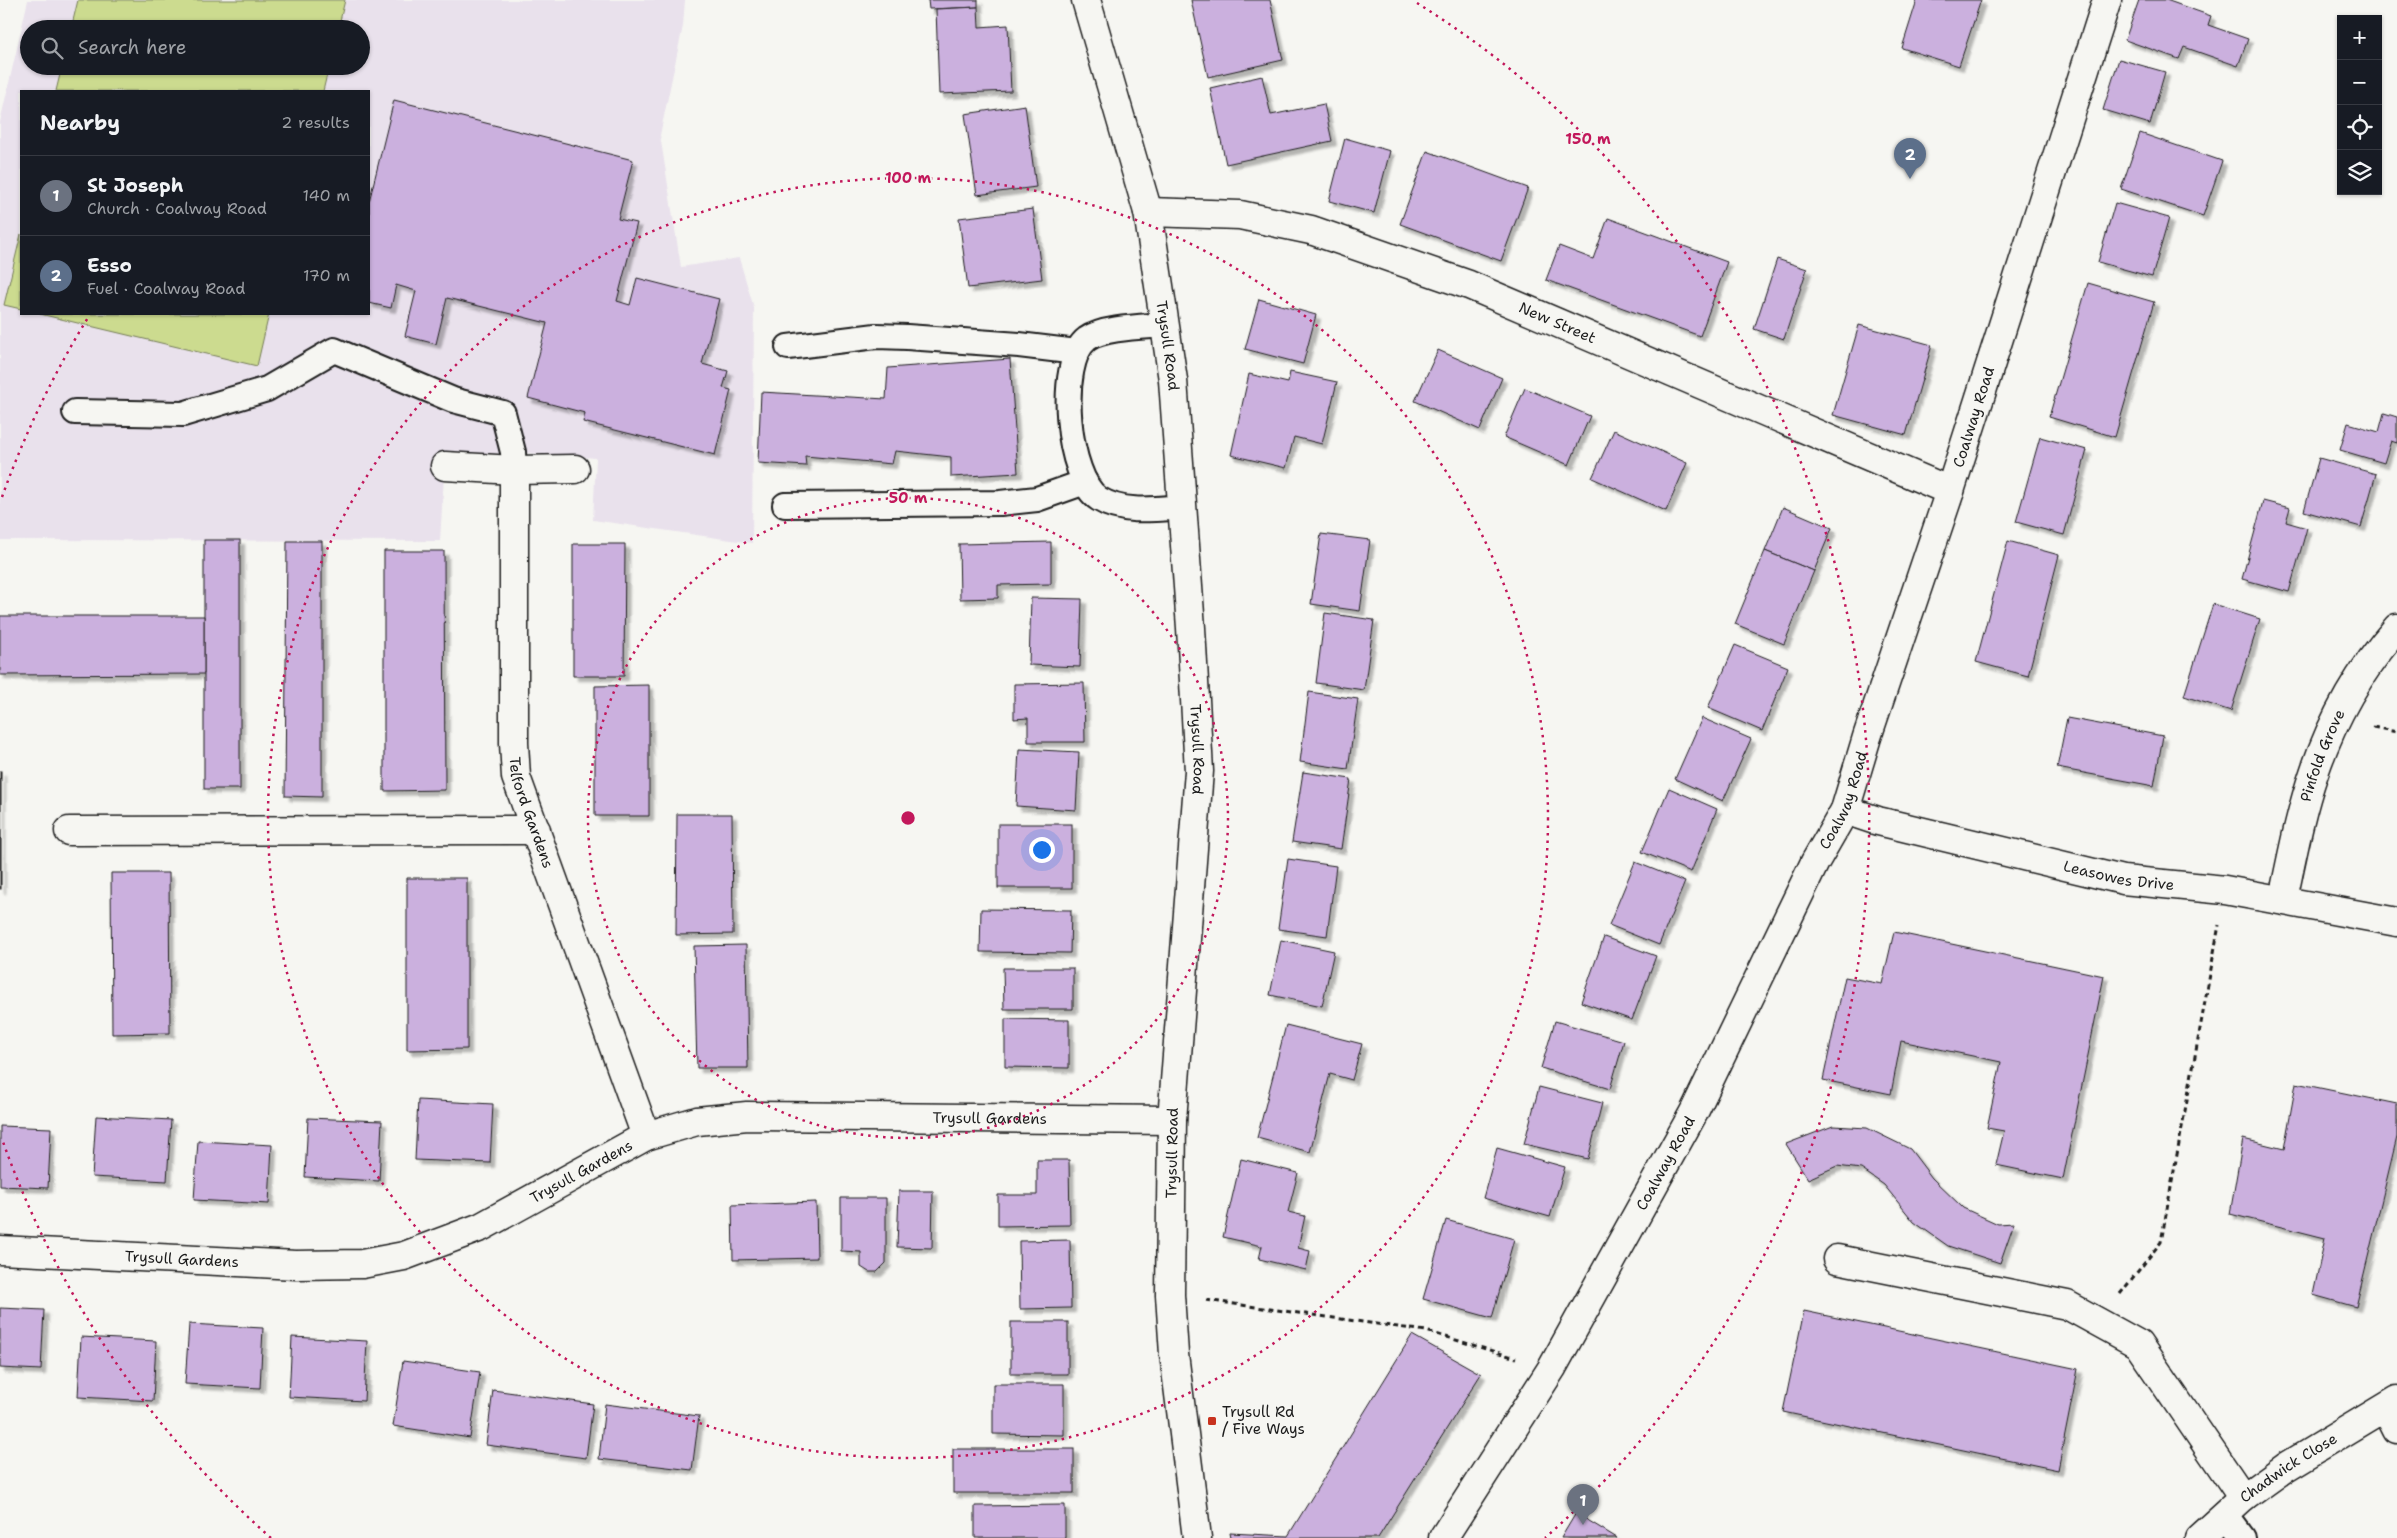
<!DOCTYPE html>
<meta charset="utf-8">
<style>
body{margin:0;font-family:"Shantell Sans",sans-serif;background:#20242c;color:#f1f3f6}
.controls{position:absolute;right:15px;top:15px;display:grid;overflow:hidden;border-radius:0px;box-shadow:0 1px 4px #0004}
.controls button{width:45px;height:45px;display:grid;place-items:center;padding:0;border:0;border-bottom:1px solid #363941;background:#171b24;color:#f1f3f6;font:25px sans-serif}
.you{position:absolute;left:1041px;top:849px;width:18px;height:18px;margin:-12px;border:4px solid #fff;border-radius:50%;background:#1a73e8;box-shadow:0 0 0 8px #1a73e833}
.badge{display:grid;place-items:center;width:32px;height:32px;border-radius:50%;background:#c8321e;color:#fff;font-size:16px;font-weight:700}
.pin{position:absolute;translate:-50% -41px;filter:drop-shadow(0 1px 2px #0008)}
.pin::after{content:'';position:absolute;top:26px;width:18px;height:15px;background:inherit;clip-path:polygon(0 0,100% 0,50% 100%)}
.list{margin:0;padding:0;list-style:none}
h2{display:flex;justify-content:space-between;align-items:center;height:65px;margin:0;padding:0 20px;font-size:21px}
h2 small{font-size:16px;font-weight:400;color:#9ea1a6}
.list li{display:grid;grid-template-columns:32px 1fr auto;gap:15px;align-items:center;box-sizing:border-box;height:80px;padding:0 20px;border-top:1px solid #363941}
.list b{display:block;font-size:19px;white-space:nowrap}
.list p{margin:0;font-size:16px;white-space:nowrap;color:#9ea1a6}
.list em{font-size:16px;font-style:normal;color:#9ea1a6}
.icon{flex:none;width:28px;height:28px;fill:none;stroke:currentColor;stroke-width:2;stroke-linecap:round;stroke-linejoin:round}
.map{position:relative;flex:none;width:2397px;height:1538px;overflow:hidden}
.search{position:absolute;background:#171b24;box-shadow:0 1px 4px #0004;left:20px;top:20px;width:350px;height:55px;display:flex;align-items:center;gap:12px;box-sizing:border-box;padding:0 18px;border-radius:28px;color:#9ea1a6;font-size:19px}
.panel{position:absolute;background:#171b24;box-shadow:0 1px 4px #0004;left:20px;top:90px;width:350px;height:225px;border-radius:0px}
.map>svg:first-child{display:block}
.built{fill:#e9e1ec;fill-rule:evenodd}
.green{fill:#ccdb8f;stroke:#747c56}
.building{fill:#cbb0de;stroke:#1c1c1c;filter:url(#shadow)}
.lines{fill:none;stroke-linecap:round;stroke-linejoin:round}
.service-casing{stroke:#1c1c1c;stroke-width:28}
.minor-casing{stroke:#1c1c1c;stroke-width:31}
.tertiary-casing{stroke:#1c1c1c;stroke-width:31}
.path{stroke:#1c1c1c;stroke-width:3;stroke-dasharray:5 4;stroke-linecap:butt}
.service{stroke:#f6f6f2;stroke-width:24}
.minor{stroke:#f6f6f2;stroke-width:28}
.tertiary{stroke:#f6f6f2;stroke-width:28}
.ring{fill:none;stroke:#c2185b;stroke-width:2.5;stroke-dasharray:2.5 5}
.poi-dot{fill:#c8321e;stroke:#f6f6f2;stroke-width:2}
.labels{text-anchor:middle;stroke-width:4;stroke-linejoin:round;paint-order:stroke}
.street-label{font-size:15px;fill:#1c1c1c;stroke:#f6f6f2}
.poi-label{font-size:15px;fill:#1c1c1c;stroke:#f6f6f2;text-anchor:start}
.centre{fill:#c2185b;stroke:#f6f6f2;stroke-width:2.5}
.ring-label{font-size:15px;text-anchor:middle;font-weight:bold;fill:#c2185b;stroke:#f6f6f2;stroke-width:4;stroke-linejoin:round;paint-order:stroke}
</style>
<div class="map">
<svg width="2397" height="1538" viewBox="0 0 2397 1538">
<defs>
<filter id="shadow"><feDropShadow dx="4.5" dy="4.5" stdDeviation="1" flood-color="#0004"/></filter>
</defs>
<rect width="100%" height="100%" fill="#f6f6f2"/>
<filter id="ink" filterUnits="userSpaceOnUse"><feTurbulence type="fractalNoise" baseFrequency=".02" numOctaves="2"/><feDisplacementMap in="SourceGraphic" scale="10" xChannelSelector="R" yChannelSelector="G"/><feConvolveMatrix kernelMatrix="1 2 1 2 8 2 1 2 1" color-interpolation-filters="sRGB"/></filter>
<g filter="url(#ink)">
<path class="built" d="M28,0H685L683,26L660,135L681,267L739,258L754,308L752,543L593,520L596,458L513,452L445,459L440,541L0,540V122ZM29,29H361V66H29ZM21,91H369V314H21Z"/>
<g class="green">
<path d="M78,0H345L338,29H71Z"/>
<path d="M62,66H329L323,91H56Z"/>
<path d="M21,234V309L4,305Z"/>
<path d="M40,314H269L257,366Z"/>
</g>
<g class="building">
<path d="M928,0H978V7L929,9Z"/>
<path d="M1191,0H1270L1283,60L1208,77Z"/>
<path d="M1917,0H1981L1959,66L1902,48Z"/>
<path d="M2139,0H2166L2211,16L2208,25L2248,39L2238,66L2184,47L2179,59L2125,40Z"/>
<path d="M978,7L979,27L1008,25L1011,91L939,94L936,9Z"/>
<path d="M2119,59L2165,72L2150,124L2103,110Z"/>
<path d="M1262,76L1271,115L1324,104L1332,141L1226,164L1210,88Z"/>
<path d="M394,100L633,160L618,219L637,223L617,301L630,305L637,278L719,299L702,364L728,371L723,388L731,390L715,455L583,422L585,413L528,398L547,323L447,298L436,344L405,336L416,291L396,285L391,308L369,303V202Z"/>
<path d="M1025,105L1036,187L977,195L965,114Z"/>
<path d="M2140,133L2222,161L2203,216L2121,189Z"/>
<path d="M1345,138L1390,151L1374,213L1329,201Z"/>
<path d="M1427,151L1528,188L1501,261L1400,224Z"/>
<path d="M2115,203L2169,218L2152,277L2098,262Z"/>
<path d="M1033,209L1042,279L968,288L959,218Z"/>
<path d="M1608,218L1727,262L1700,336L1546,280L1559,246L1593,259Z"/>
<path d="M1777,259L1807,269L1784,339L1754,329Z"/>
<path d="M2088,283L2154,302L2115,437L2049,417Z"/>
<path d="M1259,299L1316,315L1303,364L1245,349Z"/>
<path d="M1859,325L1932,345L1906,435L1833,415Z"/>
<path d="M1438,350L1502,378L1480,430L1415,401Z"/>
<path d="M1010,359L1018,473L951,477V457L895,451L892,464L805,456L806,466L758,463L761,392L886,399L888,368Z"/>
<path d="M1290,372L1337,382L1322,444L1294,437L1286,468L1231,455L1249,374L1288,383Z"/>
<path d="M1525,388L1590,416L1569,465L1504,437Z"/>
<path d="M2384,413L2397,417V443L2391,441L2384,463L2340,450L2348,423L2379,432Z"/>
<path d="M1614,430L1687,463L1666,511L1592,478Z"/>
<path d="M2040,437L2087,450L2064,535L2016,522Z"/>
<path d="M2319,458L2376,474L2361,527L2304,511Z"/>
<path d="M2263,501L2290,508L2286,522L2307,528L2289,592L2242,579Z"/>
<path d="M1783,507L1832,528L1814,571L1765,551Z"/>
<path d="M1321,534L1370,540L1360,611L1311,604Z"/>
<rect x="204" y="540" width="36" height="249"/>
<path d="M287,541H322V797L285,796Z"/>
<path d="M2008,541L2059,555L2028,676L1976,662Z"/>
<path d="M1051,542V584L998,585V598L960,599L959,544Z"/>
<path d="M573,544H625L624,676H573Z"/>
<path d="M384,551H444L445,790L384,791Z"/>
<path d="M1765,551L1814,571L1784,644L1735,624Z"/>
<path d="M1031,598L1082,599L1080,667L1029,665Z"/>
<path d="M2213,604L2260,619L2231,711L2184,696Z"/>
<path d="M1325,613L1374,620L1364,690L1316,683Z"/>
<path d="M0,616H204V674L0,675Z"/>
<path d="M1735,645L1788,667L1762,731L1708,708Z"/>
<path d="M1084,683L1085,742H1028V718L1014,719V684Z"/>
<path d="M649,685V816H595V686Z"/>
<path d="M1309,692L1358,699L1348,769L1300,762Z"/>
<path d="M1702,718L1751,739L1723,801L1675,779Z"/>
<path d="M2067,718L2163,736L2154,786L2057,768Z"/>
<path d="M1019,749L1079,752L1076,810L1016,806Z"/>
<rect x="0" y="771" width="1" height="118"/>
<path d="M1303,772L1351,779L1341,849L1292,842Z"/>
<path d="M1669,788L1717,809L1691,872L1642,852Z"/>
<path d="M677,814H732L733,934L676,935Z"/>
<rect x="998" y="824" width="74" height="64"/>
<path d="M1288,859L1336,866L1327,936L1278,929Z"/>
<path d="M1635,862L1685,882L1659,945L1609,925Z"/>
<path d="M111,873H169L170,1033L112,1034Z"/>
<path d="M407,878H467V1049L407,1050Z"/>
<path d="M981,909L1071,910L1070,953L980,952Z"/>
<path d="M1894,932L2104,976L2063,1179L1996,1165L2004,1131L1987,1128L2001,1062L1901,1041L1891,1094L1823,1080L1845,977L1882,984Z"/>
<path d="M1604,937L1656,956L1632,1020L1581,1002Z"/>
<path d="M1281,940L1334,951L1322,1006L1270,995Z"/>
<path d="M746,945L748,1068H697L694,946Z"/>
<path d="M1003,968H1073V1009H1004Z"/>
<path d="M1005,1019L1069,1020V1068L1005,1067Z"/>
<path d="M1555,1021L1624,1041L1610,1089L1541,1068Z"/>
<path d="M1286,1025L1362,1044L1352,1080L1330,1074L1310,1152L1257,1138Z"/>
<path d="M2296,1083L2397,1104V1137L2356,1307L2313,1295L2325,1238L2230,1214L2243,1139L2284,1149Z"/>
<path d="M1539,1087L1602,1103L1588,1159L1524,1144Z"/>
<path d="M418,1100L493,1104L490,1163L415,1160Z"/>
<path d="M96,1116L171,1120L167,1181L92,1177Z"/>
<path d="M308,1118L382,1121L379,1181L305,1177Z"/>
<path d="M0,1126L51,1128L48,1188L0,1186Z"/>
<path d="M1833,1126L1867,1128L1910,1149L1932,1178L1963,1208L1998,1224L2014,1223L2000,1263L1948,1246L1914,1222L1884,1185L1861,1169L1837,1166L1808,1179L1786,1144Z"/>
<path d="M198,1141L272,1145L269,1204L194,1200Z"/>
<path d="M1497,1148L1565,1167L1550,1217L1483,1198Z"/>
<path d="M1241,1159L1298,1173L1288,1212L1305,1216L1298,1248L1310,1251L1306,1270L1259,1259L1262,1246L1223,1237Z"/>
<path d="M1037,1160H1069L1070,1225L998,1226V1195H1037Z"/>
<path d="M899,1191H933L932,1248L897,1247Z"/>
<path d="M841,1198H886V1263L877,1272H869L861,1267V1252L841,1251Z"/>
<path d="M816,1202L817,1258L733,1260L732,1205Z"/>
<path d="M1446,1220L1514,1239L1492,1318L1423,1299Z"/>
<path d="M1070,1240L1071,1308L1020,1309L1019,1241Z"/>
<path d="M0,1308L44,1310L41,1370L0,1368Z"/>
<path d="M1804,1311L2078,1369L2058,1470L1783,1412Z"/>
<rect x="1011" y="1322" width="57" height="52"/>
<path d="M189,1324L263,1328L260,1388L185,1384Z"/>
<path d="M1412,1335L1481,1374L1378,1538H1231L1230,1533L1288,1536Z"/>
<path d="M81,1337L156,1341L153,1401L78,1397Z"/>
<path d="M292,1337L367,1341L364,1401L289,1397Z"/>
<path d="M403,1361L480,1372L470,1438L393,1426Z"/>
<path d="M993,1384H1064V1435L993,1434Z"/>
<path d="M493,1390L593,1404L586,1458L486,1445Z"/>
<path d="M605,1404L699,1416L692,1470L599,1459Z"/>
<rect x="953" y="1449" width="121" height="44"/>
<path d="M1065,1505V1538H975V1506Z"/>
<path d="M1576,1513L1617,1538H1561Z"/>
</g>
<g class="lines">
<g class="service-casing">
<g id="service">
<path d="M1166,325C1145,327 1104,327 1087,339C1056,362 1067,479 1099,499C1123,514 1156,509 1182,507"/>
<path d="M788,347L876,336L907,337L1019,345L1077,352"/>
<path d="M75,412L183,414L267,389L334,350L453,400L503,413L513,452L514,470"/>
<path d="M785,505L1000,503L1037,499L1085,482"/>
<path d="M2225,1514L2243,1538"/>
</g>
</g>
<g class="minor-casing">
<g id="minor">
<path id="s1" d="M1148,212L1240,215L1311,230L1469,285L1950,491"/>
<path d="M445,466L514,470L575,469"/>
<path id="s2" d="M514,470V743L516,777L646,1136"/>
<path id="s3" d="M1845,810L1878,821L2123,880L2225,890L2397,922"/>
<path d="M69,831L536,830"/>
<path id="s4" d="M2283,899C2292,857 2300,813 2314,773C2332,720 2360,670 2397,628"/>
<path id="s5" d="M0,1250L296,1265L362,1264L404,1256L481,1227L646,1136L697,1121L747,1116L1172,1120"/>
<path d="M1837,1259L2067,1305L2138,1344L2243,1498"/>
<path d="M2386,1408L2397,1430"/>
<path id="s6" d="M2199,1538L2243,1498L2286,1467L2397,1400"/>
</g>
</g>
<g class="tertiary-casing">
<g id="tertiary">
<path id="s7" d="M1086,0L1148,212L1173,380L1191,628L1199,771L1172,1120L1170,1295L1174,1354L1197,1538"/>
<path id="s8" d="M1443,1538L1552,1368L1694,1112L1815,862L1845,810L1867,737L1950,491L2107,0"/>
</g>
</g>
<g class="path">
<path d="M2373,727L2397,732"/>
<path d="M2120,1294L2161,1242L2219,925"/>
<path d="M1206,1300L1426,1331L1516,1358"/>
</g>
<use href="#service" class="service"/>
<use href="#minor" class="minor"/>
<use href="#tertiary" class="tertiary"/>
</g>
</g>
<g class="ring">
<circle cx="908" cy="818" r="320"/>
<circle cx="908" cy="818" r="640"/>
<path d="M271 1538A961 961 0 0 1 2 1139M2 497A961 961 0 0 1 89 316M1417 3A961 961 0 0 1 1545 1538"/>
</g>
<rect class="poi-dot" x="1207" y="1416" width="10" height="10" rx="2.5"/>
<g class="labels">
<g class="street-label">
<text dy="5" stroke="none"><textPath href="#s1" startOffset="428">New Street</textPath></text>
<text dy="5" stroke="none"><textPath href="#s7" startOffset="356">Trysull Road</textPath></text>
<text dy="5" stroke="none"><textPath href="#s8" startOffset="1246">Coalway Road</textPath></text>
<text dy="5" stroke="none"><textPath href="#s7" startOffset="761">Trysull Road</textPath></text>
<text dy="5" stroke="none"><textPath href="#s4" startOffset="149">Pinfold Grove</textPath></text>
<text dy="5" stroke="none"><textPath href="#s8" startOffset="841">Coalway Road</textPath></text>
<text dy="5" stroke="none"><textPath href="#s2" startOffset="345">Telford Gardens</textPath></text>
<text dy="5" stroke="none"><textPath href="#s3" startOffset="282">Leasowes Drive</textPath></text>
<text dy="5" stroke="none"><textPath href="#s5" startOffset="1022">Trysull Gardens</textPath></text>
<text transform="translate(1172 1153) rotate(-89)" y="5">Trysull Road</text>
<text dy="5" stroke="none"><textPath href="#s8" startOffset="436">Coalway Road</textPath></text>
<text dy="5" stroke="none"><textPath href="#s5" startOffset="602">Trysull Gardens</textPath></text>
<text dy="5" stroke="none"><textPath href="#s5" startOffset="182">Trysull Gardens</textPath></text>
<text dy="5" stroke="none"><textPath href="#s6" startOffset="114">Chadwick Close</textPath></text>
</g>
<g class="poi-label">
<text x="1222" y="1417">Trysull Rd<tspan x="1222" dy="17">/ Five Ways</tspan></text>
</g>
</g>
<circle cx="908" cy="818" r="8" class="centre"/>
<g class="ring-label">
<text x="1588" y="144">150 m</text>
<text x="908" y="183">100 m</text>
<text x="908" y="503">50 m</text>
</g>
</svg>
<div class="controls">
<button>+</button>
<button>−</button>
<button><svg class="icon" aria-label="locate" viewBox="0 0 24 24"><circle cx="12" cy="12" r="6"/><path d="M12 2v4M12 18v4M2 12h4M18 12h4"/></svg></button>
<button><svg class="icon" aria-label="layers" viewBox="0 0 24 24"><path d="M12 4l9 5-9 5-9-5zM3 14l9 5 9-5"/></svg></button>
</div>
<div class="you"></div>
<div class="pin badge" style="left:1583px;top:1525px;background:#6b7280">1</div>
<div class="pin badge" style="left:1910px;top:179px;background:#5c6f8a">2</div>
<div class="search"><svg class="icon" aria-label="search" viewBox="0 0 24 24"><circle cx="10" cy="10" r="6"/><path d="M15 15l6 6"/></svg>Search here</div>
<section class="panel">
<h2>Nearby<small>2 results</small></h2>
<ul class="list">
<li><span class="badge" style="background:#6b7280">1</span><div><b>St Joseph</b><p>Church · Coalway Road</p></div><em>140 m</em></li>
<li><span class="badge" style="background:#5c6f8a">2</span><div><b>Esso</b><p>Fuel · Coalway Road</p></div><em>170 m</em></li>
</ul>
</section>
</div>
